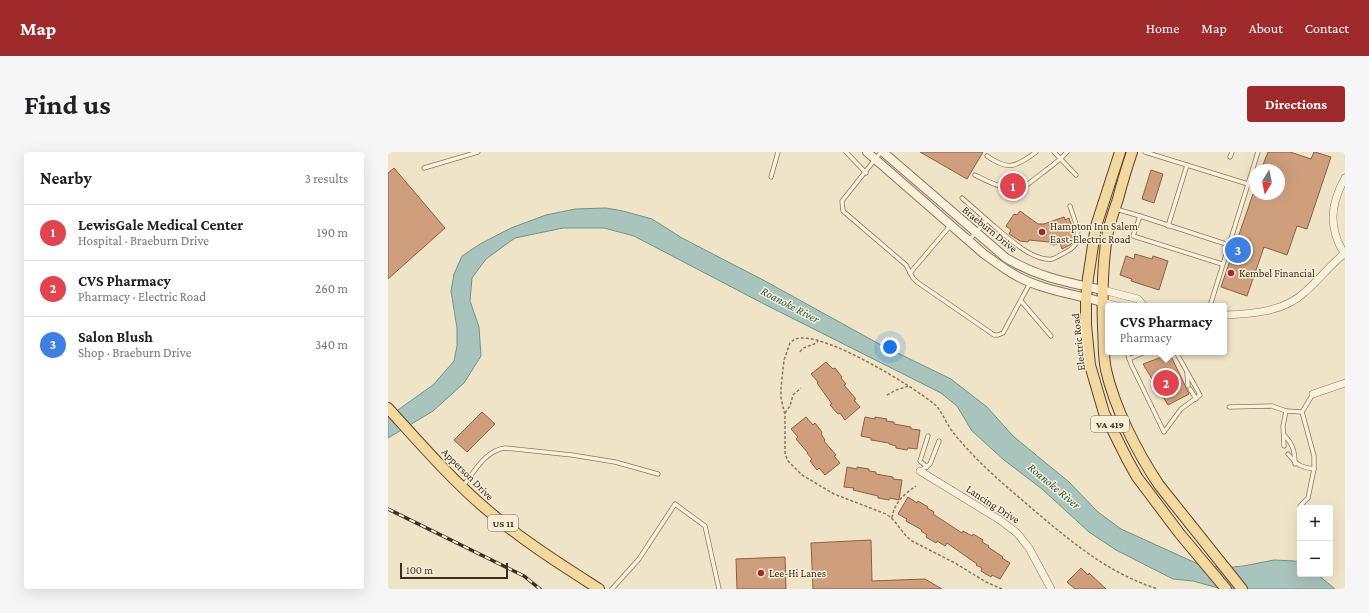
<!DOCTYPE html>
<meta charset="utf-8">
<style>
body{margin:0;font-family:"Crimson Pro",serif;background:#f6f6f6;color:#202124}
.controls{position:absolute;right:12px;bottom:12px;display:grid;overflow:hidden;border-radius:4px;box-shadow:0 4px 16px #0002}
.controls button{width:36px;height:36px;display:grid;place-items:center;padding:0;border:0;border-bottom:1px solid #e0e0e0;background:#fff;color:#202124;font:20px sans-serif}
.compass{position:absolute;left:861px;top:12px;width:36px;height:36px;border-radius:50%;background:#fff;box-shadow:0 4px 16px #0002;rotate:190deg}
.scale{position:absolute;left:12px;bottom:10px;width:108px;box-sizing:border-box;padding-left:4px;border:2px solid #3d2e20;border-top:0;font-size:11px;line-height:14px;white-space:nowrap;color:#3d2e20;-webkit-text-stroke:3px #f7eed8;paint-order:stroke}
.you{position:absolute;left:502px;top:195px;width:14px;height:14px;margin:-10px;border:3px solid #fff;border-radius:50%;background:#1a73e8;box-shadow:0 0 0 6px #1a73e833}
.badge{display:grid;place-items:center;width:26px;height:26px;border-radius:50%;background:#9e2a2b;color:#fff;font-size:13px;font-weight:700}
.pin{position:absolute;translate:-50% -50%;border:2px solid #fff;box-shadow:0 1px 4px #0006}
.popup{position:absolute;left:717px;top:151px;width:122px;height:52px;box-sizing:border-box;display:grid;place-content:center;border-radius:4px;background:#fff;filter:drop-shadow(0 1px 3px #0005);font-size:13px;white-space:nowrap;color:#757577}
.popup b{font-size:15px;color:#202124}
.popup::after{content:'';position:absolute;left:50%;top:100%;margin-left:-8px;border:8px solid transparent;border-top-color:#fff}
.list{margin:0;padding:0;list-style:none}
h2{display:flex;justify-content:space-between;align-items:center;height:52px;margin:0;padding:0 16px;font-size:17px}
h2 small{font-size:13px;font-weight:400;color:#757577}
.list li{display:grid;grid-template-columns:26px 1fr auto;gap:12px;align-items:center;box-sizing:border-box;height:56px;padding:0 16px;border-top:1px solid #e0e0e0}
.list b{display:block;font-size:15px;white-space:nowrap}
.list p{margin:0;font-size:13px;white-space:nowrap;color:#757577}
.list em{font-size:13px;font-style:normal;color:#757577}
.map{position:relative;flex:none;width:957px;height:437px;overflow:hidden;border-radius:4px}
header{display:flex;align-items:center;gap:24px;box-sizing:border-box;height:56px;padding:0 20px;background:#9e2a2b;color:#fff}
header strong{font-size:19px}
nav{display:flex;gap:22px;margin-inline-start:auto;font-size:14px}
.intro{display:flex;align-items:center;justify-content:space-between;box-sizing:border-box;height:96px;padding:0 24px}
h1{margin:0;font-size:28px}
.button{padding:10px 18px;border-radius:4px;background:#9e2a2b;color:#fff;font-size:14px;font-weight:700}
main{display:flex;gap:24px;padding:0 24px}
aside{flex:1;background:#fff;border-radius:4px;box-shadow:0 4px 16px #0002}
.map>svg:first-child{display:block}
.water{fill:#a9c4bc;stroke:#6f938a}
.building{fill:#cf9f7d;stroke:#8d5f41}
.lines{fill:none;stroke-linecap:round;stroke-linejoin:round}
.service-casing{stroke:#8d765c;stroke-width:5}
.minor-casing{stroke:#8d765c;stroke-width:8}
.tertiary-casing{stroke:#8d765c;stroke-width:10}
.primary-casing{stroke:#5b4430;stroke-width:12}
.path{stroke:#8d765c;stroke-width:1.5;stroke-dasharray:3 2;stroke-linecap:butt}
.service{stroke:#faf1dc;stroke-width:3.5}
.minor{stroke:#faf1dc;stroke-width:7}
.tertiary{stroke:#faf1dc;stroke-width:8}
.primary{stroke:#f3d9a0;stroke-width:10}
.rail-casing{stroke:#3d2e20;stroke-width:3.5}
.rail{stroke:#f7eed8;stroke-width:2;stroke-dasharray:6;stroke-linecap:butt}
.poi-dot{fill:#9e2a2b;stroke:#f7eed8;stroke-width:1.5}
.labels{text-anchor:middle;stroke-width:3;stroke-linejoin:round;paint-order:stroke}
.shield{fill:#f7eed8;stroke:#756857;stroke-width:1}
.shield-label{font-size:10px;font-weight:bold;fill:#3d2e20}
.poi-label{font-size:11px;fill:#3d2e20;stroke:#f7eed8;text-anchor:start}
.street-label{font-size:11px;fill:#3d2e20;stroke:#f7eed8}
.water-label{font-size:12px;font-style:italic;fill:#2f5d5a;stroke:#f7eed8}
</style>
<header>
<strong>Map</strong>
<nav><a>Home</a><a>Map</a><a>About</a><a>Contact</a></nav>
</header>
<div class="intro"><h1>Find us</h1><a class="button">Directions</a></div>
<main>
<aside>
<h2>Nearby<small>3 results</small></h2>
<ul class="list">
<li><span class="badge" style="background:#e0444e">1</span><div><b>LewisGale Medical Center</b><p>Hospital · Braeburn Drive</p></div><em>190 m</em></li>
<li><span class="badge" style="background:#e0444e">2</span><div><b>CVS Pharmacy</b><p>Pharmacy · Electric Road</p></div><em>260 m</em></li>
<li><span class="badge" style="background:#3f7fe0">3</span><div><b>Salon Blush</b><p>Shop · Braeburn Drive</p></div><em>340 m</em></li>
</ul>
</aside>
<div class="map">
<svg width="957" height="437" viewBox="0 0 957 437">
<rect width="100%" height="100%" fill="#f0e4c8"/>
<path class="water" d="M218,56L235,59L264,67L294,86L377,129L493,193L563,227L599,255L625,284L681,330L710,360L733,377L810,412L836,416L855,414L886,408L907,409L912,412V422H929L947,437H834L805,429L785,427L728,398L701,380L654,337L616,308L584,279L569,254L553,241L376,152L246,84L216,76H175L127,86L98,107L84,126L82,149L91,175L93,204L76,231L45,259L0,286V265L45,233L66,209L69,194V176L63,139L66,122L74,104L92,92L123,76L158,63L187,57Z"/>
<g class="building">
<path d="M532,0H595L579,27Z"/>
<path d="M880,0H902L923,7L926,0H927L943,5L919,77L909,74L899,103L876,95L859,144L833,135L865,42H891V18H873Z"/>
<path d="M6,16L57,76L0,127V21Z"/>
<path d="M763,18L775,22L766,51L754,47Z"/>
<path d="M632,59L650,72H656L676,65L677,68L681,66L686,80V87H684L685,90L682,93L674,97L672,91L666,93L662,92L661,90L641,88L640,90L632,89L621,82L623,78L618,74L626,62L629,63Z"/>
<path d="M747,102L764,107L765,104L780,109L771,138L743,129L744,127L732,123L738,104L746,107Z"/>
<path d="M782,202L801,242L780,253L755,212Z"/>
<path d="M438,210L445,217L447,216L454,225L453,226L458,232L456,233L468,247L466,248L472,255L457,268L452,261L450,262L442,253L444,252L429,231L430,230L423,222Z"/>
<path d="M94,260L107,272L79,300L66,288Z"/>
<path d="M418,265L425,273L427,271L434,280L433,282L437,288L436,289L448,303L446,304L452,311L437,323L431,316L429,318L422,309L424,307L419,301H420L408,287L410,285L403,277Z"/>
<path d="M477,265L487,267V265L499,267L498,269L506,270V272L523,275V277L532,278L529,297L520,296L519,298L508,296V294L501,292V291L483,288V286L473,284Z"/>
<path d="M459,315L469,317V315L481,317V319L488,320V322L505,325V327L514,328L511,348L502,346L501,348L490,346V344L465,338L466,336L456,335Z"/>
<path d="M520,345L529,351L530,349L540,355L539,356L546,360L545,362L574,381L575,379L584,384L585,382L595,388L594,390L601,394L600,395L615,405L614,406L622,411L612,427L604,423L603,425L593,419L594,416L588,413L589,412L559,391L557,394L549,389L548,391L538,385L539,383L533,379L534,378L518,369L519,367L510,362Z"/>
<path d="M483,388L484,429L537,427L554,437H425L423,391Z"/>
<path d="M397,405L398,437H349L348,407Z"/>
<path d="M693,416L700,423L701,421L718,437H687L679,430Z"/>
</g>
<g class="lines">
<g class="service-casing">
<g id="service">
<path d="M458,0L478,21"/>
<path d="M493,0L454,49L455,59L518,113L525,126L529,130L606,183H610L615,181L642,131"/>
<path d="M666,0L688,23"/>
<path d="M757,0L860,32"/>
<path d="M599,4C620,19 628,15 648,0"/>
<path d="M842,5L844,0"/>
<path d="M36,16L90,0"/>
<path d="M587,23C603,31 622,42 640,32C644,29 649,25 653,22C662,15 671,9 679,0"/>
<path d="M383,25L390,0"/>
<path d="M574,46L599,68L581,88"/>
<path d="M728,57L752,64"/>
<path d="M599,68C614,80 643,110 664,107C668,106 674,102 678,100C699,90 687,71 682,54"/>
<path d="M780,74L799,13"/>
<path d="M834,112L745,84L752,64L841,93"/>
<path d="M522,121L562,74"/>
<path d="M633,149L663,184"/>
<path d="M822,154L870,0"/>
<path d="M739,200L743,212L776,280L793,257L812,243L788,200"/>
<path d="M741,207L757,200"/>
<path d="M799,221L800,234"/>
<path d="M802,237L808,247"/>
<path d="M841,255L884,254L898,259L914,260"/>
<path d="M896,283C905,292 907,300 907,312"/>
<path d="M896,294L895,274L898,259"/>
<path d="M900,302C909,313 912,315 926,317"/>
<path d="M539,315L532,309L540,284"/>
<path d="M532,319L542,312L551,289"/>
<path d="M75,334C86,320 98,298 117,296L184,303L227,310L270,322"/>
<path d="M912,354L920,346L926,317V304L914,260L925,242"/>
<path d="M224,437L251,407L287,352L317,374L331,437"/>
</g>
</g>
<g class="minor-casing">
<g id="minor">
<path d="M957,26C942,53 940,76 957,103"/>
<path d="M715,138L750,147L756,154"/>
<path d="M714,150L729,154"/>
<path d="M836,163C864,162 896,160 917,140C931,128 942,113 957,101"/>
<path d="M925,242L957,231"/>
<path d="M532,319L612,368L629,381L641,396L663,437"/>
</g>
</g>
<g class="tertiary-casing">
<g id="tertiary">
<path d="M479,0L596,102C606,109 616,117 627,123C653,138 686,142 714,150"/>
<path d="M495,0L618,106C652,126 678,130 715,138"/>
</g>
</g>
<g class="primary-casing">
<g id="primary">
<path d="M732,0L708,74L700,126L698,146V173L702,213L716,261L739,307L749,325L792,382L838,437"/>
<path d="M744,0C739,15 734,31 730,47C726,59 721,72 719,85C714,115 714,145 715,175C716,189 715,204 718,218C727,257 749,300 771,333L854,437"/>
<path d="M0,256C31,290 62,326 97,356C132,387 172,412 211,437"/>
</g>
</g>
<g class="path">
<path d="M412,200C415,193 425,195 430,189"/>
<path d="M499,243L508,238L521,234"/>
<path d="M397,261L402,254L405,243L413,236"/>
<path d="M504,366C506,351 516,342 528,334"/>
<path d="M614,437L598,430L567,411L524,389C514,382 509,369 498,362L446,342L414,323L400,309L397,302V263L393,246V236L396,208L402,191C405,188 408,186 413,186C442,184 521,232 545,251C553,257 556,267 562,276C568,285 576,293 583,301C604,323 626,341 648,360C686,392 722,422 770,437"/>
</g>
<use href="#service" class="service"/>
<use href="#minor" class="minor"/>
<use href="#tertiary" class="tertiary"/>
<use href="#primary" class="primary"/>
<g class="rail-casing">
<path id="rail" d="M0,357L136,424L152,437"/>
</g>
<use href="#rail" class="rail"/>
</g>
<g class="poi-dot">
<circle cx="654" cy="80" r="4"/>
<circle cx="843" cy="121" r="4"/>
<circle cx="373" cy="421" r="4"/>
</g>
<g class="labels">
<g class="shield">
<rect x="703" y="264" width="38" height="16" rx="3"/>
<rect x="100" y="363" width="30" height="16" rx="3"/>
</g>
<g class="shield-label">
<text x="722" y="276">VA 419</text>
<text x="115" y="375">US 11</text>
</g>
<g class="poi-label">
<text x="662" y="78">Hampton Inn Salem<tspan x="662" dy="13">East-Electric Road</tspan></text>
<text x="851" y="125">Kembel Financial</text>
<text x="381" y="425">Lee-Hi Lanes</text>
</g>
<g class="street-label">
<text transform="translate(602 77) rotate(39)" y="4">Braeburn Drive</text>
<text transform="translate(690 190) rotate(-96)" y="4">Electric Road</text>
<text transform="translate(80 322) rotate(45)" y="4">Apperson Drive</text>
<text transform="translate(605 352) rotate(33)" y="4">Lancing Drive</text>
</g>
<g class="water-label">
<text transform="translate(402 153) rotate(28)" y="4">Roanoke River</text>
<text transform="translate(666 334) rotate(40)" y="4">Roanoke River</text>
</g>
</g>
</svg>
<div class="controls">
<button>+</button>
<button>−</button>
</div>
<svg class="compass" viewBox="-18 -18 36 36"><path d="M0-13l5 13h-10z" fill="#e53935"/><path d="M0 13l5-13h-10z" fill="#757577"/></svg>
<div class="scale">100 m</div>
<div class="you"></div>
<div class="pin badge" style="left:625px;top:34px;background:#e0444e">1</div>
<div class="pin badge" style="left:778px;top:231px;background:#e0444e">2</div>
<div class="popup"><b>CVS Pharmacy</b>Pharmacy</div>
<div class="pin badge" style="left:850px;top:98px;background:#3f7fe0">3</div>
</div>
</main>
